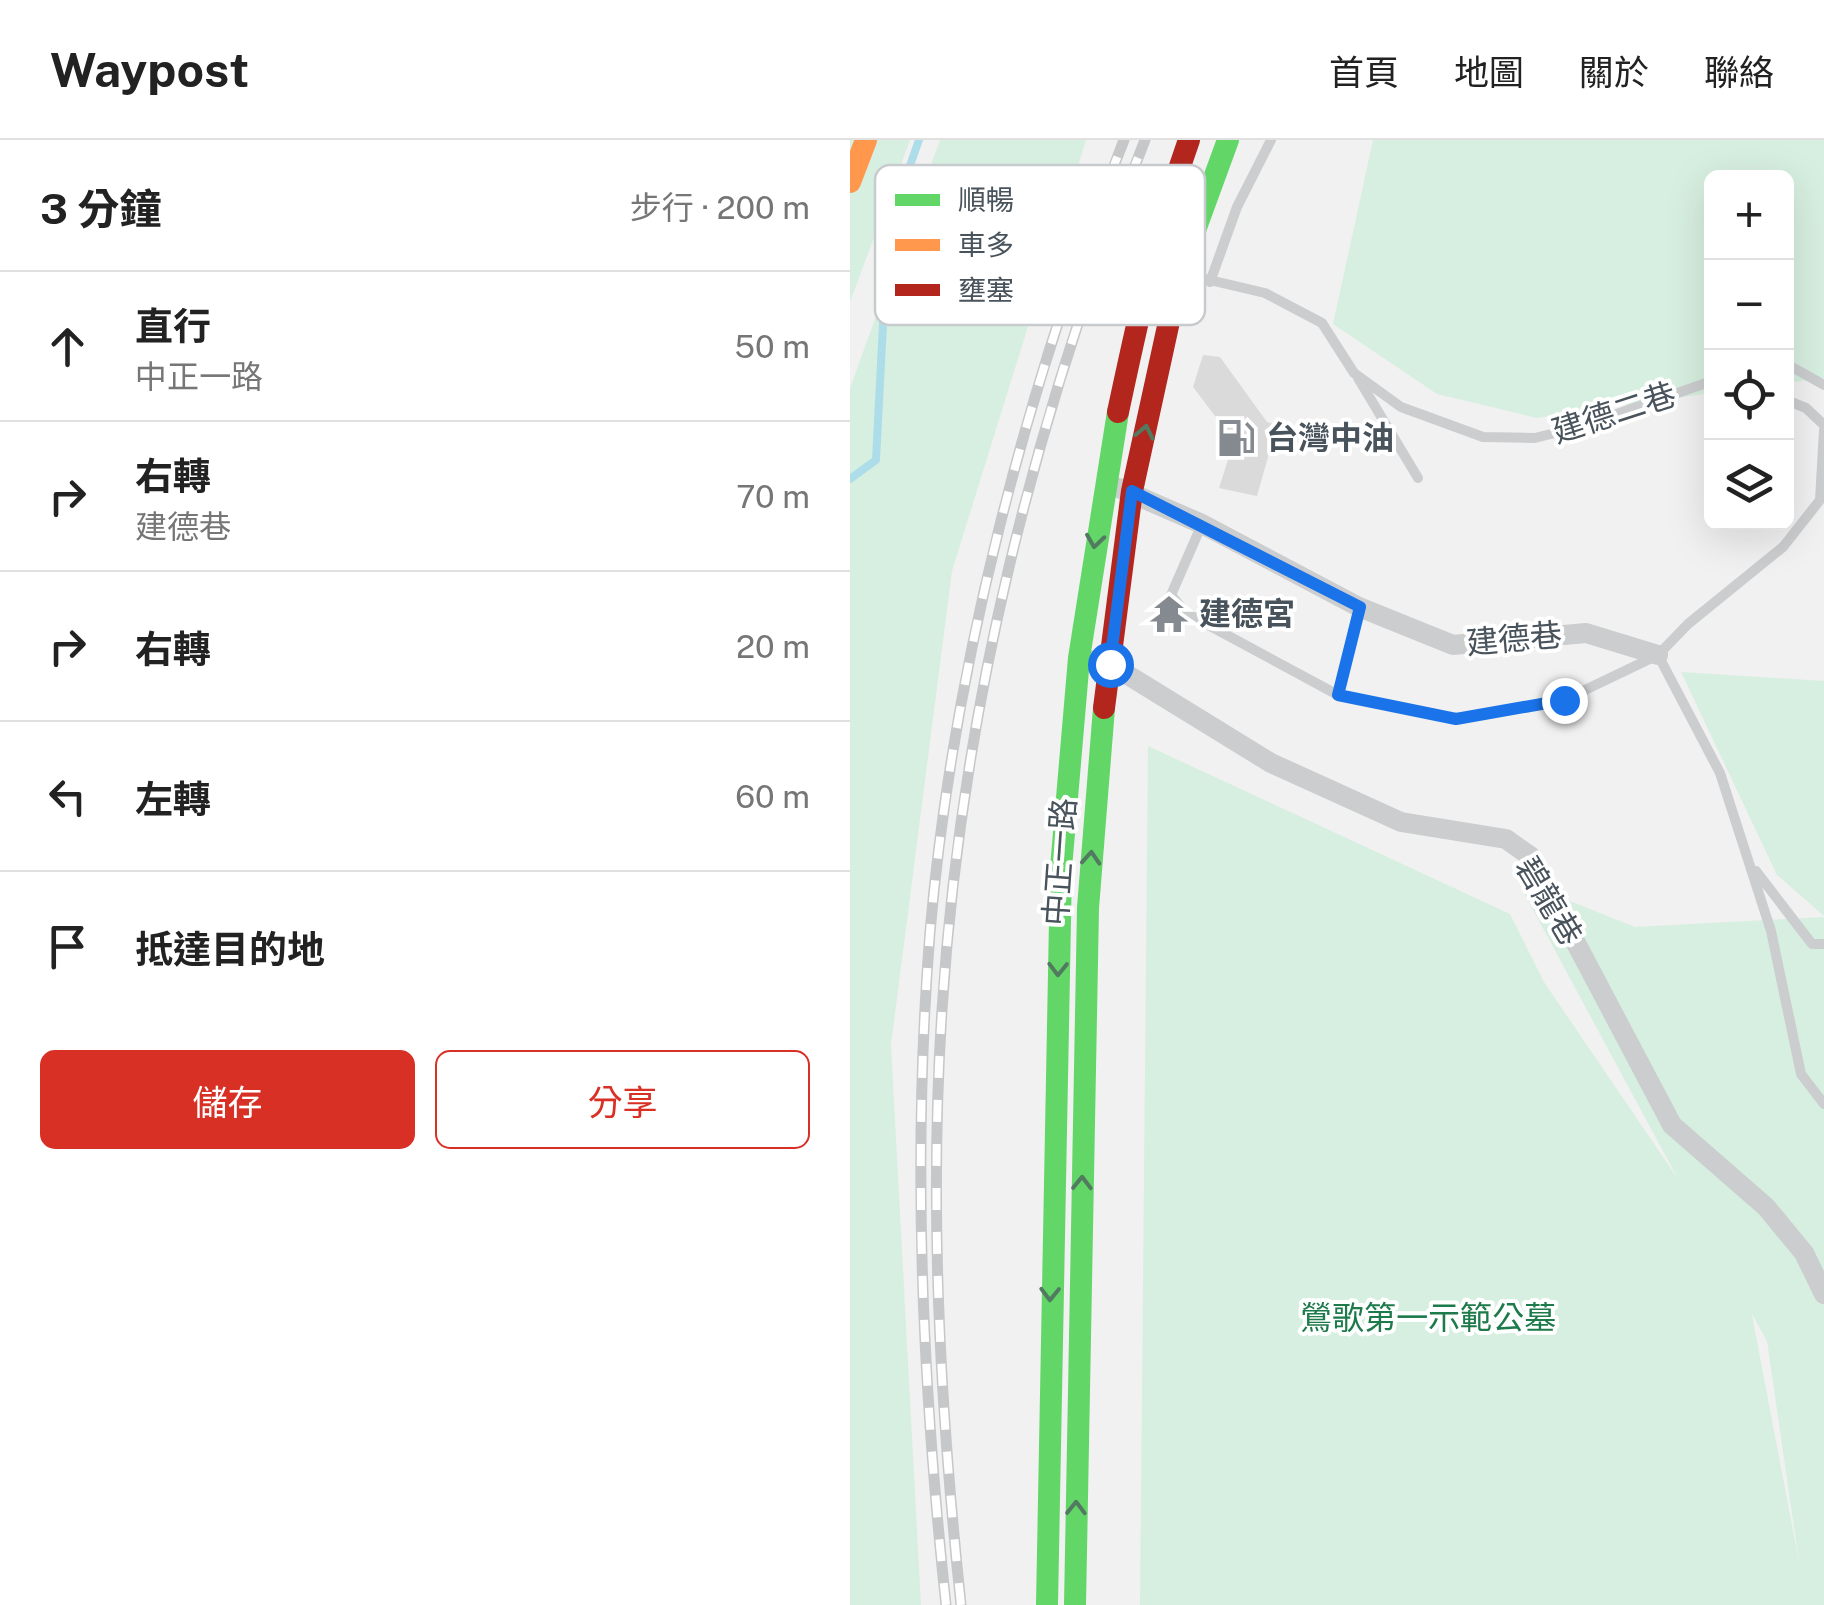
<!DOCTYPE html>
<html lang="zh-TW">
<meta charset="utf-8">
<style>
body{margin:0;font-family:"Public Sans","Noto Sans TC",sans-serif;background:#f2f2f2;color:#222}
.controls{position:absolute;right:30px;top:30px;display:grid;overflow:hidden;border-radius:15px;box-shadow:0 10px 40px #0002}
.controls button{width:90px;height:90px;display:grid;place-items:center;padding:0;border:0;border-bottom:2px solid #e0e0e0;background:#fff;color:#222;font:50px sans-serif}
.stop{position:absolute;width:30px;height:30px;margin:-22px;border:8px solid #1a73e8;border-radius:50%;background:#fff}
.stop.end{background:#1a73e8;border-color:#fff;box-shadow:0 2px 10px #0008}
.list{margin:0;padding:0;list-style:none}
h2{display:flex;justify-content:space-between;align-items:center;height:130px;margin:0;padding:0 40px;font-size:42px}
h2 small{font-size:32px;font-weight:400;color:#767676}
.list li{display:grid;grid-template-columns:65px 1fr auto;gap:30px;align-items:center;box-sizing:border-box;height:150px;padding:0 40px;border-top:2px solid #e0e0e0}
.list b{display:block;font-size:38px;white-space:nowrap}
.list p{margin:0;font-size:32px;white-space:nowrap;color:#767676}
.list em{font-size:32px;font-style:normal;color:#767676}
.actions{display:flex;gap:20px;padding:30px 40px}
.actions a{flex:1;padding:22px 0;border:2px solid #d93025;border-radius:15px;text-align:center;font-size:35px;color:#d93025}
.actions .main{background:#d93025;color:#fff}
.icon{flex:none;width:55px;height:55px;fill:none;stroke:currentColor;stroke-width:2;stroke-linecap:round;stroke-linejoin:round}
.map{position:relative;flex:none;width:974px;height:1465px;overflow:hidden}
header{display:flex;align-items:center;gap:60px;box-sizing:border-box;height:140px;padding:0 50px;background:#fff;border-bottom:2px solid #e0e0e0}
header strong{font-size:48px}
nav{display:flex;gap:55px;margin-inline-start:auto;font-size:35px}
main{display:flex}
aside{flex:1;background:#fff}
.map>svg:first-child{display:block}
.green{fill:#d7efe0;fill-rule:evenodd}
.lines{fill:none;stroke-linecap:round;stroke-linejoin:round}
.stream{stroke:#aeddea;stroke-width:8}
.building{fill:#dadadb}
.lane{stroke:#cbcdcf;stroke-width:10}
.street{stroke:#cbcdcf;stroke-width:20}
.fast{stroke:#63d668;stroke-width:22}
.slow{stroke:#ff974d;stroke-width:22}
.jam{stroke:#b3261e;stroke-width:22}
.rail-casing{stroke:#c6c7c9;stroke-width:11}
.rail{stroke:#fff;stroke-width:8;stroke-dasharray:22;stroke-linecap:butt}
.oneway{stroke:#517a60}
.route{stroke:#1a73e8;stroke-width:12}
.labels{text-anchor:middle;stroke-width:8;stroke-linejoin:round;paint-order:stroke}
.street-label{font-size:32px;fill:#49535c;stroke:#fff}
.poi-label{font-size:32px;font-weight:bold;fill:#49535c;stroke:#fff;text-anchor:start}
.park-label{font-size:32px;fill:#1d7a4b;stroke:#fff}
.key{fill:#fff;stroke:#c8cbce;stroke-width:2.5}
.key-label{font-size:28px;fill:#49535c}
</style>
<header>
<strong>Waypost</strong>
<nav><a>首頁</a><a>地圖</a><a>關於</a><a>聯絡</a></nav>
</header>
<main>
<aside>
<h2>3 分鐘<small>步行 · 200 m</small></h2>
<ul class="list">
<li><svg class="icon" aria-label="ahead" viewBox="0 0 24 24"><path d="M12 20V5M6 11l6-6 6 6"/></svg><div><b>直行</b><p>中正一路</p></div><em>50 m</em></li>
<li><svg class="icon" aria-label="right" viewBox="0 0 24 24"><path d="M7 20v-9h11M14 6l5 5-5 5"/></svg><div><b>右轉</b><p>建德巷</p></div><em>70 m</em></li>
<li><svg class="icon" aria-label="right" viewBox="0 0 24 24"><path d="M7 20v-9h11M14 6l5 5-5 5"/></svg><div><b>右轉</b></div><em>20 m</em></li>
<li><svg class="icon" aria-label="left" viewBox="0 0 24 24"><path d="M17 20v-9H6M10 6l-5 5 5 5"/></svg><div><b>左轉</b></div><em>60 m</em></li>
<li><svg class="icon" aria-label="arrive" viewBox="0 0 24 24"><path d="M6 21V4h12l-3 4 3 4H6"/></svg><div><b>抵達目的地</b></div></li>
</ul>
<div class="actions"><a class="main">儲存</a><a>分享</a></div>
</aside>
<div class="map">
<svg width="974" height="1465" viewBox="0 0 974 1465">
<rect width="100%" height="100%" fill="#f1f1f1"/>
<g class="green">
<path d="M0,0H60L0,162Z"/>
<path d="M90,0H236L102,431L41,905L71,1465H0V248Z"/>
<path d="M523,0H974V238L937,243L936,38H862L861,253L687,278L587,254L483,184Z"/>
<path d="M831,532L974,541V776L927,735Z"/>
<path d="M298,606L660,774L694,842L828,1039L667,740L785,787L974,777V1465H290ZM902,1174L917,1201L949,1422L902,1175Z"/>
</g>
<g class="lines">
<path class="stream" d="M0,339L26,320L38,88L69,0"/>
</g>
<path class="building" d="M353,215L370,217L417,282L427,285L407,356L369,348L384,301L343,247Z"/>
<g class="lines">
<g class="lane">
<path d="M300,126L415,153L472,183L504,233L551,267L633,297L685,298L732,286L862,241"/>
<path d="M360,142L387,67L421,0"/>
<path d="M936,227H942L974,245"/>
<path d="M508,238L568,338"/>
<path d="M936,260L956,268L974,285"/>
<path d="M352,384L321,455L336,473L488,555L606,579L714,560L808,515L838,484L933,407L970,360L974,290"/>
<path d="M808,515L870,633L921,791L951,934L974,964"/>
<path d="M488,555L509,467"/>
<path d="M906,731L962,804H974"/>
</g>
<g class="street">
<path d="M269,348L352,384L509,467L603,505L736,493L808,515"/>
<path d="M229,518L260,524L421,623L551,682L656,699L680,716L822,985L916,1067L954,1113L974,1154"/>
</g>
<g class="fast">
<path d="M320,177L329,134L378,0"/>
<path d="M197,1465L211,728L229,518L268,272"/>
<path d="M225,1465L238,768L254,568"/>
</g>
<path class="slow" d="M0,42L16,0"/>
<g class="jam">
<path d="M268,272C288,179 307,89 339,0"/>
<path d="M254,568L282,351L320,177"/>
</g>
<g class="rail-casing">
<g id="rail">
<path d="M96,1465C72,1241 62,1017 80,792C103,527 176,247 274,0"/>
<path d="M111,1465C90,1267 79,1069 92,870C111,572 184,277 295,0"/>
</g>
</g>
<use href="#rail" class="rail"/>
</g>
<defs><path id="oneway-chevron" d="M-2-3.5L2.5 0L-2 3.5" fill="none" stroke-width="1.6" stroke-linecap="round" stroke-linejoin="round" transform="scale(2.5)"/></defs>
<g class="oneway">
<use href="#oneway-chevron" transform="translate(295 292) rotate(-78)"/>
<use href="#oneway-chevron" transform="translate(245 401) rotate(98)"/>
<use href="#oneway-chevron" transform="translate(241 718) rotate(-86)"/>
<use href="#oneway-chevron" transform="translate(208 829) rotate(91)"/>
<use href="#oneway-chevron" transform="translate(232 1043) rotate(-89)"/>
<use href="#oneway-chevron" transform="translate(200 1154) rotate(91)"/>
<use href="#oneway-chevron" transform="translate(226 1368) rotate(-89)"/>
</g>
<g class="lines">
<path class="route" d="M260,524L282,351L510,467L488,555L606,579L714,560"/>
</g>
<defs>
<g id="fuel-bare" transform="scale(3)"><path d="M-5.5-6h7V0h2V4h1.3V-2.5L3-4.5l.8-.8L6-3V5H2.5V1h-1V6h-7ZM-4.2-4.7v3.2H.2V-4.7Z" fill="#848a90" stroke="#fff" stroke-width="2.5" paint-order="stroke"/></g>
<g id="temple-bare" transform="scale(3)"><path d="M0-6L5-2H3V0L6.5 2.5H4V6H1.5V3h-3V6H-4V2.5H-6.5L-3 0V-2H-5Z" fill="#848a90" stroke="#fff" stroke-width="2.5" paint-order="stroke"/></g>
</defs>
<g fill-rule="evenodd">
<use href="#fuel-bare" x="386" y="298"/>
<use href="#temple-bare" x="319" y="474"/>
</g>
<g class="labels">
<g class="street-label">
<text transform="translate(764 273) rotate(-18)" y="11">建德二巷</text>
<text transform="translate(664 499) rotate(-5)" y="11">建德巷</text>
<text transform="translate(210 722) rotate(-86)" y="11">中正一路</text>
<text transform="translate(699 761) rotate(59)" y="11">碧龍巷</text>
</g>
<g class="poi-label">
<text x="416" y="309">台灣中油</text>
<text x="349" y="485">建德宮</text>
</g>
<g class="park-label">
<text x="578" y="1189">鶯歌第一示範公墓</text>
</g>
</g>
<rect x="25" y="25" width="330" height="160" rx="15" class="key"/>
<rect x="45" y="54" width="45" height="12" fill="#63d668"/>
<rect x="45" y="99" width="45" height="12" fill="#ff974d"/>
<rect x="45" y="144" width="45" height="12" fill="#b3261e"/>
<g class="key-label">
<text x="108" y="70">順暢</text>
<text x="108" y="115">車多</text>
<text x="108" y="160">壅塞</text>
</g>
</svg>
<div class="controls">
<button>+</button>
<button>−</button>
<button><svg class="icon" aria-label="locate" viewBox="0 0 24 24"><circle cx="12" cy="12" r="6"/><path d="M12 2v4M12 18v4M2 12h4M18 12h4"/></svg></button>
<button><svg class="icon" aria-label="layers" viewBox="0 0 24 24"><path d="M12 4l9 5-9 5-9-5zM3 14l9 5 9-5"/></svg></button>
</div>
<div class="stop" style="left:260px;top:524px"></div>
<div class="stop end" style="left:714px;top:560px"></div>
</div>
</main>
